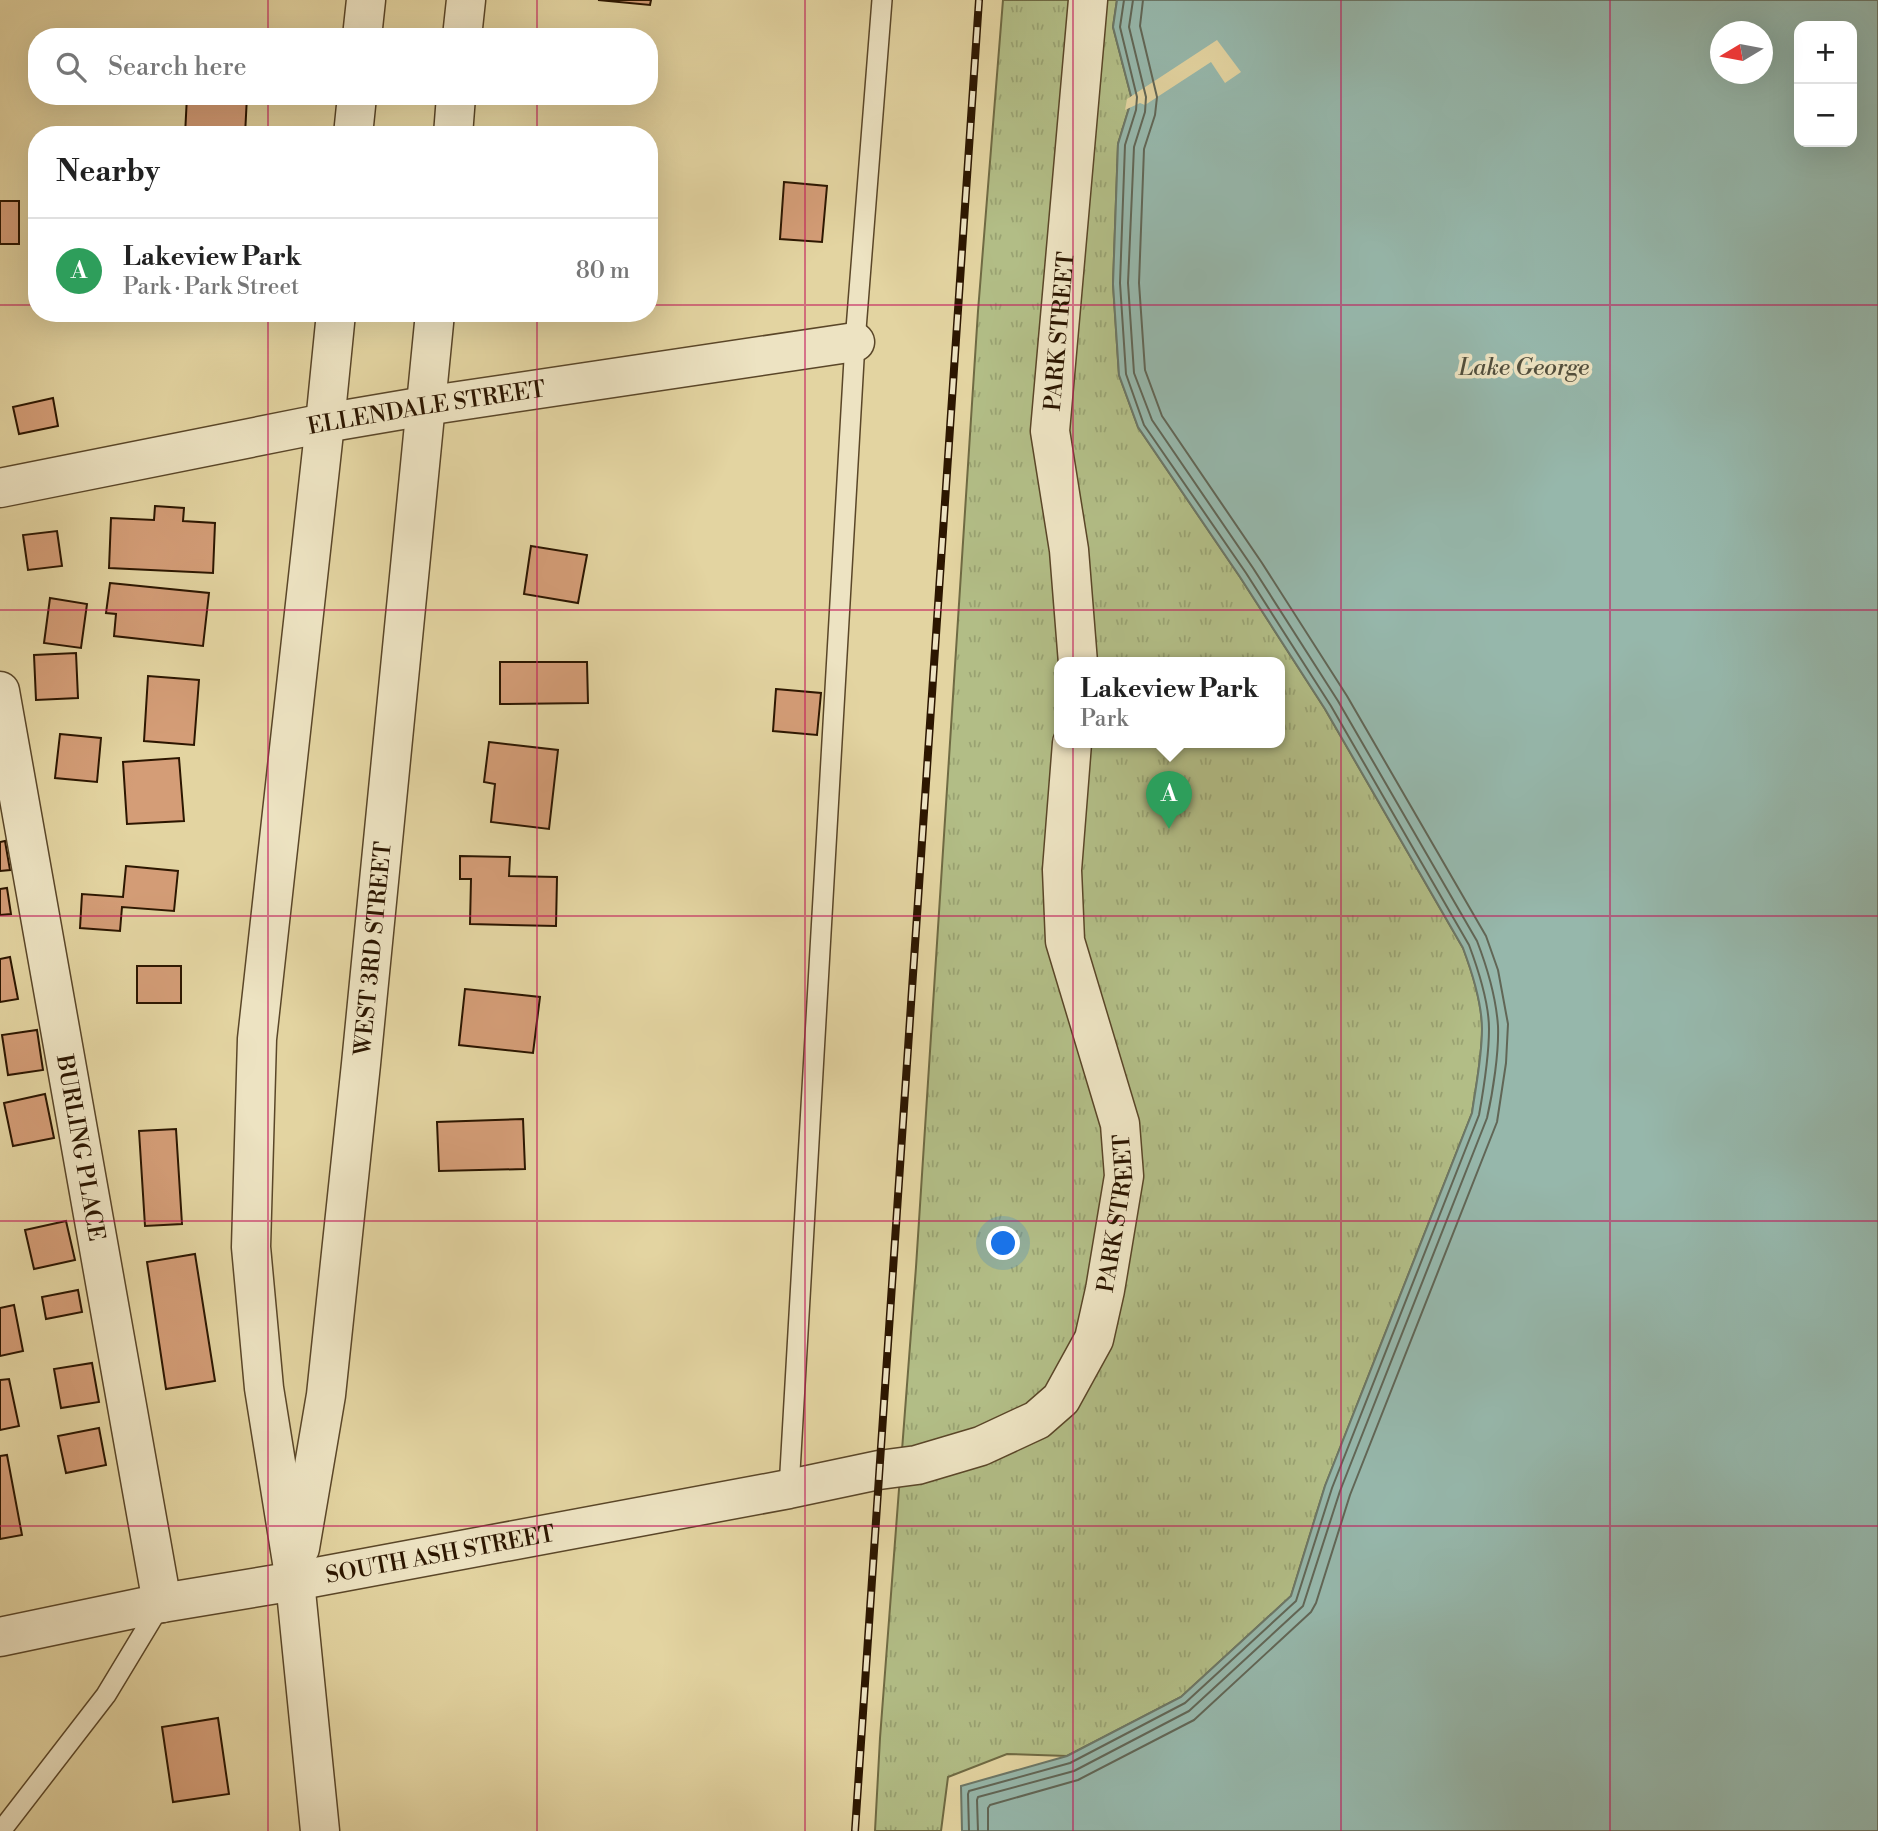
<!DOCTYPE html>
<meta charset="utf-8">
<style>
body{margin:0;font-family:"Libre Bodoni",serif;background:#f6f6f6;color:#222}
.controls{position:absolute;right:21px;top:21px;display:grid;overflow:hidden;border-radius:14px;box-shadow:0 7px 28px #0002}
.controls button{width:63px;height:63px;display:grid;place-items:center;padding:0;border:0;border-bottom:2px solid #e0e0e0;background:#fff;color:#222;font:35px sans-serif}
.compass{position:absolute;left:1710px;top:21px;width:63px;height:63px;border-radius:50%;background:#fff;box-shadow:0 7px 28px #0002;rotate:260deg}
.you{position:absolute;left:1004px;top:1244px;width:24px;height:24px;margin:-18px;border:5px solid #fff;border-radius:50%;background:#1a73e8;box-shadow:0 0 0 10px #1a73e833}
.badge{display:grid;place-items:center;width:46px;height:46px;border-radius:50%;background:#8f2418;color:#fff;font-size:23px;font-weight:700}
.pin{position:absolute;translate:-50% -58px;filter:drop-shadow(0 2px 4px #0008)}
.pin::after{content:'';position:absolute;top:37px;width:24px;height:21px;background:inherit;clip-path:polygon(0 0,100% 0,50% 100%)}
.popup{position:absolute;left:1054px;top:657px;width:231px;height:91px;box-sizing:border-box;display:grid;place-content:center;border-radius:14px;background:#fff;filter:drop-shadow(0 2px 5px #0005);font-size:23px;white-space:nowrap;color:#767676}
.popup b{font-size:26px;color:#222}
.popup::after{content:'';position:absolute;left:50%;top:100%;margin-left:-14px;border:14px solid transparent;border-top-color:#fff}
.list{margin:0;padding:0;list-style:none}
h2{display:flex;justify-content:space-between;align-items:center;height:91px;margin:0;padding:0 28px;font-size:30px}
h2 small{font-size:23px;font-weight:400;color:#767676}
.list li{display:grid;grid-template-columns:46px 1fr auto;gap:21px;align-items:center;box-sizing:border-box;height:105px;padding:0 28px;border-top:2px solid #e0e0e0}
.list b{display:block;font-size:26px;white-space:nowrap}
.list p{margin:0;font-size:23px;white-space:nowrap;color:#767676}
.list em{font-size:23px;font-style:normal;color:#767676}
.icon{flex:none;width:38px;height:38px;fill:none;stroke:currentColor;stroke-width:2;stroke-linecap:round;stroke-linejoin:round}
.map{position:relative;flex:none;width:1878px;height:1831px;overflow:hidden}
.search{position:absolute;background:#fff;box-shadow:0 7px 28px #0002;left:28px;top:28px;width:630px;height:77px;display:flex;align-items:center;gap:18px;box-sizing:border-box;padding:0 24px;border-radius:28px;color:#767676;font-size:26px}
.panel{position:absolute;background:#fff;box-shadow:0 7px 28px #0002;left:28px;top:126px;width:630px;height:196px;border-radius:28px}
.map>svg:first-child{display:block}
.park{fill:url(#park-tufts);stroke:#6f6a43;stroke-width:2;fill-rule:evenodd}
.water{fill:#96b7ab;stroke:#6c7767;stroke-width:2;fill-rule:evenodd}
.pier{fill:#e3d4a1}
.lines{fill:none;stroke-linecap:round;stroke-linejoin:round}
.shore{stroke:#616656;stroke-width:2}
.building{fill:#d49d77;stroke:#2c1600;stroke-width:2}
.service-casing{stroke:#5a4628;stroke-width:22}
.minor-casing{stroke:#5a4628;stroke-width:41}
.tertiary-casing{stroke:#5a4628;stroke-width:41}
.service{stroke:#ede3c2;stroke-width:19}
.minor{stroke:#ede3c2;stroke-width:38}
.tertiary{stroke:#ede3c2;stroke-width:38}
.rail-casing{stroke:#2c1600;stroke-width:8}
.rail{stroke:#ede3c2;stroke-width:5;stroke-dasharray:16;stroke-linecap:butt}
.grid{fill:none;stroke:#c2185b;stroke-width:2;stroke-opacity:0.55}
.labels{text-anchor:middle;stroke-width:7;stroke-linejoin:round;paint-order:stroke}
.street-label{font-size:23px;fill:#2c1600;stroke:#ede3c2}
.water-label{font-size:24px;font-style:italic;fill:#514e3c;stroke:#ede3c2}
</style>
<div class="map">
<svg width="1878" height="1831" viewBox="0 0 1878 1831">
<defs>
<pattern id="park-tufts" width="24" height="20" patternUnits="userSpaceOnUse" patternTransform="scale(1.75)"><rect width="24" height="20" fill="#b2bd86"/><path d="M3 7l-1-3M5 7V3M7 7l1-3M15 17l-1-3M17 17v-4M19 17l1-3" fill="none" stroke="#99a272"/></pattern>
</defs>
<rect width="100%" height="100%" fill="#e3d4a1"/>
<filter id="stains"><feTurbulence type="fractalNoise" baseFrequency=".00286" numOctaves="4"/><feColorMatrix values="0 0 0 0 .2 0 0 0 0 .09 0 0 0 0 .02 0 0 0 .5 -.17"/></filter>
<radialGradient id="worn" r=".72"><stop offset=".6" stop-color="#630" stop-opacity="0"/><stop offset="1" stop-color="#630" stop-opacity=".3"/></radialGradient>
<path class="park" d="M1003,0H1117L1113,27L1131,96L1129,108L1118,144L1113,284L1119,375L1138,427L1240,577L1325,709L1463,948C1472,972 1482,1003 1482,1029C1482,1057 1476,1085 1472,1113L1325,1486L1291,1596L1181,1697L1067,1756L1007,1754L948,1777L941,1831H875L880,1738L916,1267L978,311ZM1059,663H1279V743H1059Z"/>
<path class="water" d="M1117,0H1878V1831H962L961,1786L1067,1756L1181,1697L1291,1596L1325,1486L1472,1113C1476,1085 1482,1057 1482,1029C1482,1003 1472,972 1463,948L1325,709L1240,577L1138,427L1119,375L1113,284L1118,144L1129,108L1131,96L1113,27ZM1799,26H1852V142H1799ZM1720,32H1762V74H1720Z"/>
<path class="pier" d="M1217,40L1241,72L1225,83L1211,62L1145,105L1140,103L1125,110L1127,99Z"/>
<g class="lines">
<g class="shore">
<path d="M969,1831L968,1794L969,1791L1070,1763L1185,1703L1296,1601L1332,1488L1479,1115C1484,1087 1489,1057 1489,1029C1489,1003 1478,969 1469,945L1331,706L1246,573L1144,425L1126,374L1120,283L1125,145L1136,110L1137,97L1120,27L1124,0"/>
<path d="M978,1831L977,1800L978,1797L1074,1771L1189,1711L1303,1606L1340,1491L1487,1118C1493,1092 1499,1052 1498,1026C1496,997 1487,967 1477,941L1338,701L1253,568L1152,420L1134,373L1128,283L1134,147L1145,112L1146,97L1129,27L1133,0"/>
<path d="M988,1831V1808L990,1805L1078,1780L1194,1720L1311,1612L1316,1603L1350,1495L1497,1122L1506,1063L1508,1024L1498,970L1486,936L1347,696L1262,563L1162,416L1145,370L1139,283L1144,149L1155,115L1157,97L1140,26L1143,0"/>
</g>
</g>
<g class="building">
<path d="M598,0H651L650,5Z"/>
<path d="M187,96H247L245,135H185Z"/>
<path d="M568,96H609V102L567,99Z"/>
<path d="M784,182L827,186L822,242L780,239Z"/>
<rect x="0" y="201" width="19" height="43"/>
<path d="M53,398L58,426L19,434L13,407Z"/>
<path d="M155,506L184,508L183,521L215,523L213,573L109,568L111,518L154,520Z"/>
<path d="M57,531L62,566L28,570L23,535Z"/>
<path d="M531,546L587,555L578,603L524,594Z"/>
<path d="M110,583L209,593L203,646L114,636L116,614L106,613Z"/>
<path d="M50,598L87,604L81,648L44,643Z"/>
<path d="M76,653L78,698L36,700L34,655Z"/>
<path d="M500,662H587L588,703L500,704Z"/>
<path d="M148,676L199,680L194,745L144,741Z"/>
<path d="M776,689L821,693L817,735L773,731Z"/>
<path d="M60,734L101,738L97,782L55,778Z"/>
<path d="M489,742L558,750L549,829L491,822L495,784L484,782Z"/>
<path d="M179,758L184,821L127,824L123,762Z"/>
<path d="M5,841L10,870L0,871V842Z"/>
<path d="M460,856L510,857L509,876L557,877L556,926L470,924L471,879H460Z"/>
<path d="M126,866L178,871L174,911L122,907L120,931L80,928L82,894L123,897Z"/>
<path d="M7,888L11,914L0,915V889Z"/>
<path d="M10,957L18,999L0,1002V959Z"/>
<rect x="137" y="966" width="44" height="37"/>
<path d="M465,989L540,997L533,1053L459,1045Z"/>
<path d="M37,1030L43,1070L8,1075L2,1035Z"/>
<path d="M45,1094L54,1138L13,1146L4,1103Z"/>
<path d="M523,1119L525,1169L439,1171L437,1122Z"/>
<path d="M176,1129L182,1224L145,1226L139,1131Z"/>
<path d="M66,1221L75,1260L34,1269L25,1230Z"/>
<path d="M195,1254L215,1381L166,1389L147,1262Z"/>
<path d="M78,1290L82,1312L46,1319L42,1297Z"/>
<path d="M14,1305L23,1351L0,1356V1308Z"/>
<path d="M92,1363L99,1402L61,1408L54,1369Z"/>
<path d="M9,1379L19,1426L0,1430V1380Z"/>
<path d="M99,1428L106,1465L66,1473L58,1436Z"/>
<path d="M7,1455L22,1535L0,1539V1456Z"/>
<path d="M218,1718L229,1794L173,1802L162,1727Z"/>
</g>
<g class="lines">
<g class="service-casing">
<g id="service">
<path d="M789,1489L855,342L882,0"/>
<path d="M1,1831L106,1695L161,1604"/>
</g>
</g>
<g class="minor-casing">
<g id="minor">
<path id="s1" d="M0,488L325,423L425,406L855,342"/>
<path id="s2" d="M1078,663L1069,550L1050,431L1088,0"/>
<path id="s3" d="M0,691L162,1603"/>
<path id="s4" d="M0,1637L162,1603L295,1581L789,1489L879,1470L917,1465L981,1446L1037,1420L1061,1399L1094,1339L1105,1290L1124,1176L1120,1124L1065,941L1062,870L1072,743"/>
</g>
</g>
<g class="tertiary-casing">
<g id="tertiary">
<path d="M362,37L366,0"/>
<path d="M462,37L466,0"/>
<path d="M353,135L357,96"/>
<path d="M453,135L456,96"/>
<path id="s5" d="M300,1548L326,1395L361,1064L435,313"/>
<path d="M320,1831L295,1581L264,1388L251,1247L257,1039L325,423L336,313"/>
</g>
</g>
<use href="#service" class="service"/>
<use href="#minor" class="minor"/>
<use href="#tertiary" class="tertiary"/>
<g class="rail-casing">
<path id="rail" d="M855,1831L979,0"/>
</g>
<use href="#rail" class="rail"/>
</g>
<path class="grid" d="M268,0V37M537,0V37M805,0V1831M1073,0V1831M1341,0V1831M1610,0V1831M268,96V135M537,96V135M0,305H37M649,305H1878M268,313V1831M537,313V1831M0,610H1878M0,916H1878M0,1221H1878M0,1526H1878"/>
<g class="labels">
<g class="street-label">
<text dy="8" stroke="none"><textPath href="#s2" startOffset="334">PARK STREET</textPath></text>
<text dy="8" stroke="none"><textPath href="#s1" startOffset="434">ELLENDALE STREET</textPath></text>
<text dy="8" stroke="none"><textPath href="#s5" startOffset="604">WEST 3RD STREET</textPath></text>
<text dy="8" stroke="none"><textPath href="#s3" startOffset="464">BURLING PLACE</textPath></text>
<text dy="8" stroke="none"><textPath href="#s4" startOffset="1290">PARK STREET</textPath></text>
<text dy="8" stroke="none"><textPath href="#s4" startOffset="448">SOUTH ASH STREET</textPath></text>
</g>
<g class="water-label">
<text x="1524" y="375">Lake George</text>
</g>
</g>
<rect width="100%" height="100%" filter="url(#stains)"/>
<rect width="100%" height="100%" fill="url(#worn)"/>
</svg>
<div class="controls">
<button>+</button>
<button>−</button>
</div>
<svg class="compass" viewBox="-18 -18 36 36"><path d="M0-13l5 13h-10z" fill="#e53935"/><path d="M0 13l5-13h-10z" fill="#767676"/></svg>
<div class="you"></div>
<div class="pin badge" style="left:1169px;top:829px;background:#2e9e5b">A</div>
<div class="popup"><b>Lakeview Park</b>Park</div>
<div class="search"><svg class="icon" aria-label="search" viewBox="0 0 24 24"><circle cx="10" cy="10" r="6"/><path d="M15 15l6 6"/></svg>Search here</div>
<section class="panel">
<h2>Nearby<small></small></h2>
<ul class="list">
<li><span class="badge" style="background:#2e9e5b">A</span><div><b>Lakeview Park</b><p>Park · Park Street</p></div><em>80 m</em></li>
</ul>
</section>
</div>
